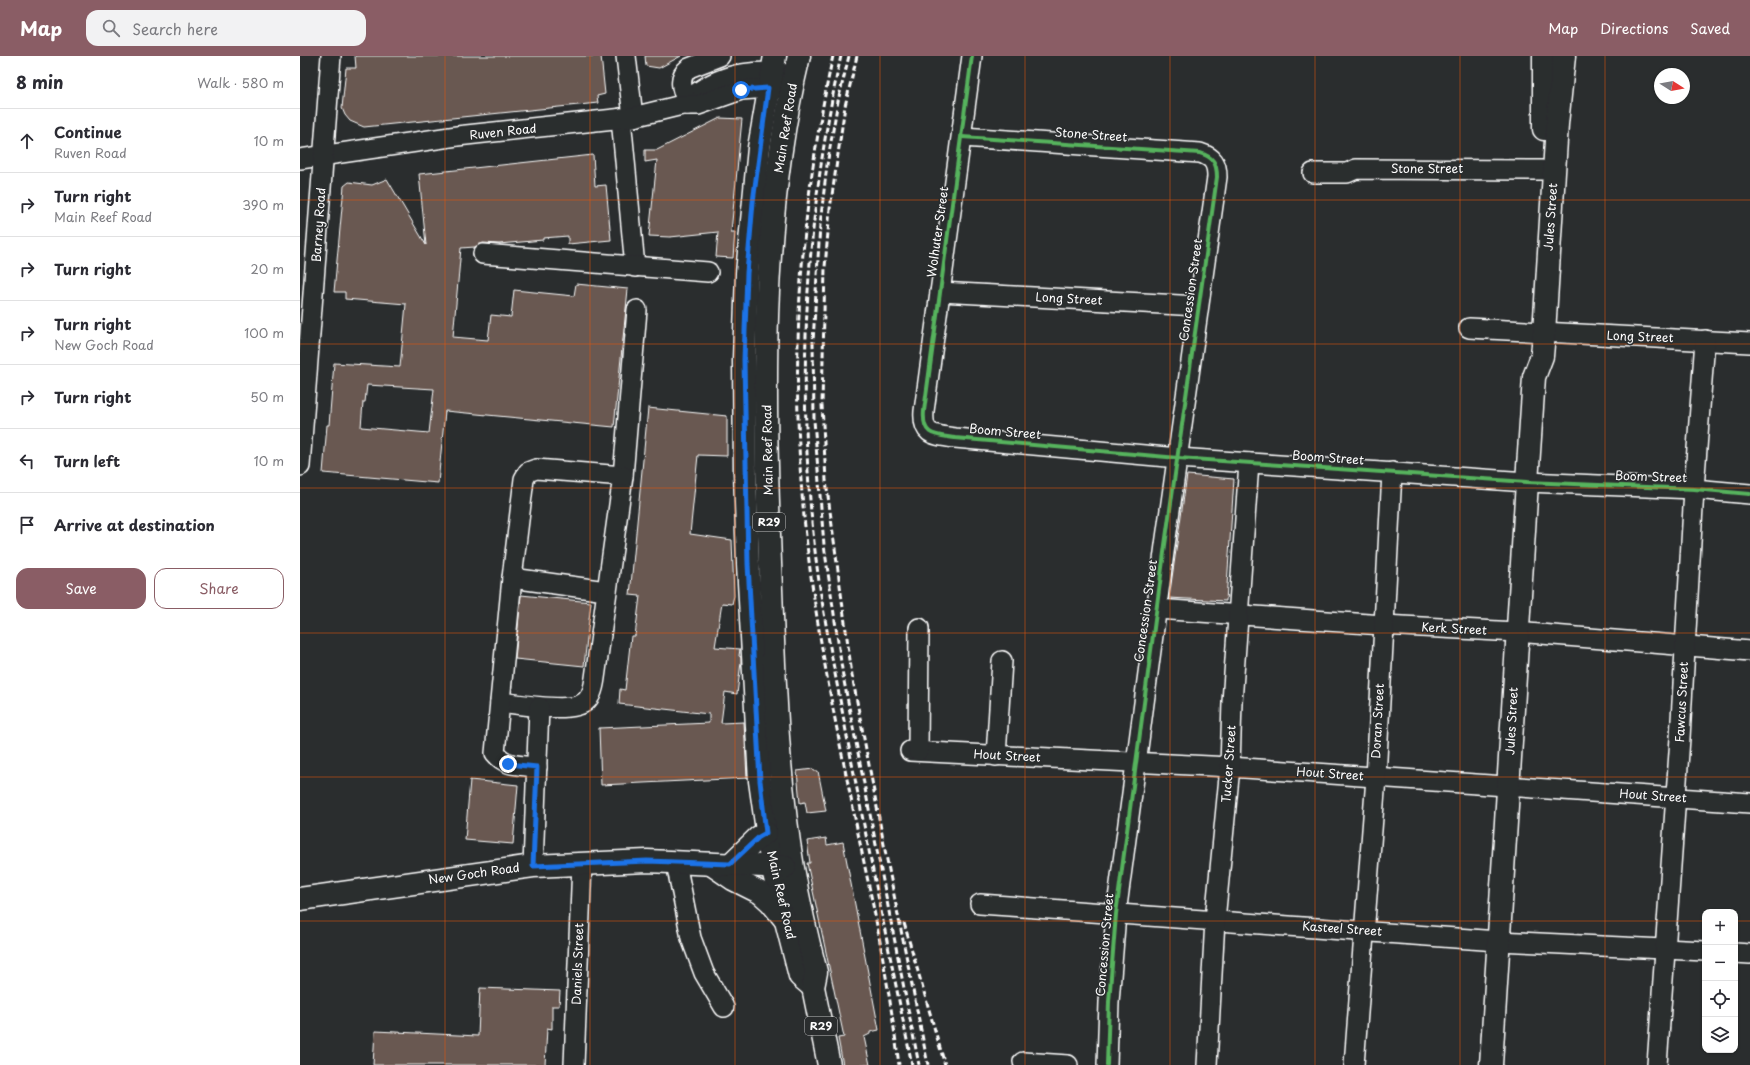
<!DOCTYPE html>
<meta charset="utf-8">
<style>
body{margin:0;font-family:"Playpen Sans",sans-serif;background:#f2f2f3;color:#2b2b33}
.controls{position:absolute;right:12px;bottom:12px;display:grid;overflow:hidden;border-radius:8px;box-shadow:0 1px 3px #0004}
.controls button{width:36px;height:36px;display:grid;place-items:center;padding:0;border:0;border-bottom:1px solid #e1e1e2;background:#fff;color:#2b2b33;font:20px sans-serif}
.compass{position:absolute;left:1354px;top:12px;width:36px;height:36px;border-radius:50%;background:#fff;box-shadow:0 1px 3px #0004;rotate:101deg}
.stop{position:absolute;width:12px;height:12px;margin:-9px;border:3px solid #1a73e8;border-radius:50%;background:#fff}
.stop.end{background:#1a73e8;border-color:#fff;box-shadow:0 1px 4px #0008}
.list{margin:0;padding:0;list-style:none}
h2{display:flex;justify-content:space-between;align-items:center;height:52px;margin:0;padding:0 16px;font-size:17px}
h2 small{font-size:13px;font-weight:400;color:#7c7c81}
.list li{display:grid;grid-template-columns:26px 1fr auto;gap:12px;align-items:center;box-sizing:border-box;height:64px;padding:0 16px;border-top:1px solid #e1e1e2}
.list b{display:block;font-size:15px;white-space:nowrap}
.list p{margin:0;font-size:13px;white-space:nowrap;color:#7c7c81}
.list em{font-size:13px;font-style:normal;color:#7c7c81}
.actions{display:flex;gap:8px;padding:12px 16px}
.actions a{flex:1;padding:9px 0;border:1px solid #8a5d65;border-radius:12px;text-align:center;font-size:14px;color:#8a5d65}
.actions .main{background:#8a5d65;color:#fff}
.icon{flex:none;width:22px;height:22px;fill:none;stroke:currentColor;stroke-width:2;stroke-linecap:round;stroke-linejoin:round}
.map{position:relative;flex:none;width:1450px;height:1009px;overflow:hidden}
header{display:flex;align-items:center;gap:24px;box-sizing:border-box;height:56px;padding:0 20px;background:#8a5d65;color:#fff}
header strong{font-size:19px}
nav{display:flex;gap:22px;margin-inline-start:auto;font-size:14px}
.search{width:280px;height:36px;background:#f2f2f3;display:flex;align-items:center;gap:10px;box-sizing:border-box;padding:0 14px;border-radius:12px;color:#7c7c81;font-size:15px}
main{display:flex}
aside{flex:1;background:#fff}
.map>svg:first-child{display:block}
.building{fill:#695951;stroke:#fff;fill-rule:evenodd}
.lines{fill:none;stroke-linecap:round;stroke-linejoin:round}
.minor-casing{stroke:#fff;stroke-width:22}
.major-casing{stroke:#fff;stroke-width:25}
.minor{stroke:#2a2d2e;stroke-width:19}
.major{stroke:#2a2d2e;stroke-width:22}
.rail{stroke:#fff;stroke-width:3;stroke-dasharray:6 3;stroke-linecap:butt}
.cycleway-casing{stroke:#2a2d2e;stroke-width:6}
.cycleway{stroke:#56b35d;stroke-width:4}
.route{stroke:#1a73e8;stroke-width:5}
.grid{fill:none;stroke:#e8590c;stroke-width:1;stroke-opacity:0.55}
.labels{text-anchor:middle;stroke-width:3;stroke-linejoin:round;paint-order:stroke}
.shield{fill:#2a2d2e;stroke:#bfc0c0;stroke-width:1}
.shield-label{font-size:11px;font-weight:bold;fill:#fff}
.street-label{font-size:12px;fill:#fff;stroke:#2a2d2e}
</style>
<header>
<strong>Map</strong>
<div class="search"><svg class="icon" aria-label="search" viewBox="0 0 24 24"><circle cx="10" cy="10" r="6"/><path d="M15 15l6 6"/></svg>Search here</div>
<nav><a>Map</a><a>Directions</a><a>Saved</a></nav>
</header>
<main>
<aside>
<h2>8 min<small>Walk · 580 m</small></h2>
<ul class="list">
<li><svg class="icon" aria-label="ahead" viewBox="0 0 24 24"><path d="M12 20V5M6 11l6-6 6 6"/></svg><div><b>Continue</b><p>Ruven Road</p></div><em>10 m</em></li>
<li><svg class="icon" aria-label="right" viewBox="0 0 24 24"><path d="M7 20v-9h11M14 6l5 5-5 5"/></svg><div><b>Turn right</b><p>Main Reef Road</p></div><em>390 m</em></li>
<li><svg class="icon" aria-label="right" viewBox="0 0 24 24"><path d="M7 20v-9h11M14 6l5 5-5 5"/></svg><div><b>Turn right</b></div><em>20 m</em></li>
<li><svg class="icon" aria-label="right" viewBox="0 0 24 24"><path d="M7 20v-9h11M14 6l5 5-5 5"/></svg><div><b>Turn right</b><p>New Goch Road</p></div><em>100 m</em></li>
<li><svg class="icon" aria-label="right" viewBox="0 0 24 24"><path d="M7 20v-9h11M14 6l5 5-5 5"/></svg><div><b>Turn right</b></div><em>50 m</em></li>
<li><svg class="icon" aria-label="left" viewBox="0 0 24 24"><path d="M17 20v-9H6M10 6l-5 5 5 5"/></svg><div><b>Turn left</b></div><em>10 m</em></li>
<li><svg class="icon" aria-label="arrive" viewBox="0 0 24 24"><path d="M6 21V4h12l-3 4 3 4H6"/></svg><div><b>Arrive at destination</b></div></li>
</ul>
<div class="actions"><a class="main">Save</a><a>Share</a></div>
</aside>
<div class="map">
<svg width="1450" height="1009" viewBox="0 0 1450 1009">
<rect width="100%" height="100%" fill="#2a2d2e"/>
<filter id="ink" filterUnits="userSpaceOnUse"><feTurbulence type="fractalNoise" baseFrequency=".025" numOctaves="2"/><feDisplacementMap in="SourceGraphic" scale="8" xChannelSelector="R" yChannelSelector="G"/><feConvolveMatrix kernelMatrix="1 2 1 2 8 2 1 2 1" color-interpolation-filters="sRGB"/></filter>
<g filter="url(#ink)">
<g class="building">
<path d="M55,0H301L305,38L297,40L298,47L64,71L50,65L45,59L42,52L46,12H56Z"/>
<path d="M345,0H381L359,12L346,10Z"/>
<path d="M420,62L442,63L431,176H435L433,202L416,201L418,176L370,181L349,180L357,104L345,106V94H357Z"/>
<path d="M293,99L295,130L306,129L311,184L268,188V180L243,182V184L199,188L183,187L175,191L161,192L153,281L188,284L191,259L211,261L214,234L274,240L276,228L328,233L314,371L145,355L138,427L23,417L27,369H29L34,307L100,311L106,248L45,243V236H34L44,130L49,126L72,129L87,123L126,189L119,118ZM67,329L134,333L129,377L61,371L63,346H65Z"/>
<path d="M348,352L427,360V400L398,399L390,478L432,484L434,540L432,548L422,547L415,591L440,593L439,600L441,601V606L437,638L425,636L421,667L444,666L447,722L301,729L299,672L409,667V658L319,648L320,633L325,634L331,580H335L340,540L330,539Z"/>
<path d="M887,419L934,423L926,545L869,542Z"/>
<path d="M221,539L291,546L284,610L215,603Z"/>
<path d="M513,713L514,715H518L526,755L507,757L505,746L500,747L497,715Z"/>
<path d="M170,724L218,729L213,788L165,784Z"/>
<path d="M526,782L527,789L543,786L579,974L570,976V978L564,981L570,1009H543L538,982L544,981L507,807H510L507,785Z"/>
<path d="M180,932L260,935L259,950H252V973L247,972L245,1009H73L75,975L178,980Z"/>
</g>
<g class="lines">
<g class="minor-casing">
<g id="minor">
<path d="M326,0L333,61"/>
<path d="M672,0L624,355C622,380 634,379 655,382L878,402L1227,426L1394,433L1450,438"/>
<path d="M382,49C413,20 445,12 487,18"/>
<path d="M388,49C383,36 376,22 389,12L420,0"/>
<path d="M321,62L335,211"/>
<path d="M662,81L900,97C913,101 917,107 917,121L865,489L816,858L809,946L807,1009"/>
<path d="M0,103L157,80L333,61L382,49H398L441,34L469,32H483"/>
<path d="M1013,117H1047L1056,113L1242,114"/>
<path d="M183,198L408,216"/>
<path d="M640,236L898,250"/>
<path d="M1169,272L1450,287"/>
<path d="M0,410L31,0"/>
<path d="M212,522L306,535"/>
<path d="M857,553L1083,569L1217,576L1450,595"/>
<path d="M200,646C218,648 274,658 286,645C292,640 294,630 295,622L323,420L337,254"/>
<path d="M610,695L930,711L1450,747"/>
<path d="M618,695L619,572"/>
<path d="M696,700L702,605"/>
<path d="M237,711C219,709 206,711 195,697L212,522L224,423L228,416L236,413L323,420"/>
<path d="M376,807L391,882L404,917L424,951"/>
<path d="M233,810L239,651"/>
<path d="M680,848L1198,885L1405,895"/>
<path d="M1435,897L1450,898"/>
<path d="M723,1006L768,1009"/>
<path d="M274,1009L282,807"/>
<path d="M907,1009L915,864L930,711L932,646L949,407"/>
<path d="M1054,1009L1076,722L1092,416"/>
<path d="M1357,1009L1380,682L1394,433L1405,284"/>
</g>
</g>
<g class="major-casing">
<g id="major">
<path d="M475,0L459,92L447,217L444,304L445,416L448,508L460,725L472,810L500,920L513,931"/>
<path d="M499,0C459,165 464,339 470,507C474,607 476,713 493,812C499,847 507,882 516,916L513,931L529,1009"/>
<path d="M1244,0V73"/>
<path d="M411,808L433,823L461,837L471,846L484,862"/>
<path d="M430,809L459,781L466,777"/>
<path d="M0,843L233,810L347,805L485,811"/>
<path d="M1191,1009L1227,426L1234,321L1242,300L1244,277L1257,68L1264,0"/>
</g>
</g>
<use href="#minor" class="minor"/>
<use href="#major" class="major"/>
<g class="rail">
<path d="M533,0C498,160 488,326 507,489C518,583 537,675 556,767C564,809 574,850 581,892C588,931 594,970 599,1009"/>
<path d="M541,0C505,162 496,330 515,495C523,563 538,630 550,697C570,801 591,905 612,1009"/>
<path d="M549,0L538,45L527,109L520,169L513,286L514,364L524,489L543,620L619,1009"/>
<path d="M557,0L545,50L530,153L525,211L522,349L526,425L552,619L585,794L628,1009"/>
<path d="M604,867L645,1009"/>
</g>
<g class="cycleway-casing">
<g id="cycleway">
<path d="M672,0L624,355C622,380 634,379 655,382L878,402L1227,426L1394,433L1450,438"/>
<path d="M662,81L900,97C913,101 917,107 917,121L865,489L816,858L809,946L807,1009"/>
</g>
</g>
<use href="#cycleway" class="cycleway"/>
</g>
</g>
<g class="lines" filter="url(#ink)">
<path class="route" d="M208,708L237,711L233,810L347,805L430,808L459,781L466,777L460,725L448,508L444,304L447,217L453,146L468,32L441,34"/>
</g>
<path class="grid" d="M145,0V1009M290,0V1009M435,0V1009M580,0V1009M725,0V1009M870,0V1009M1015,0V1009M1160,0V1009M1305,0V1009M0,144H1450M0,288H1450M0,432H1450M0,577H1450M0,721H1450M0,865H1405M1435,865H1450"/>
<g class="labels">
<g class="shield">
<rect x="453" y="457" width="32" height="18" rx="3"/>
<rect x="505" y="961" width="32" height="18" rx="3"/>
</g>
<g class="shield-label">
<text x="469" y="470">R29</text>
<text x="521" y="974">R29</text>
</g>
<g class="street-label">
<text transform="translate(486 72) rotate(-81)" y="4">Main Reef Road</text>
<text transform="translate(203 76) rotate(-6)" y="4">Ruven Road</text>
<text transform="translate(791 79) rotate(4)" y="4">Stone Street</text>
<text x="1127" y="117">Stone Street</text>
<text transform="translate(1251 161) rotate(-86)" y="4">Jules Street</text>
<text transform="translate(19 169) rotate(-86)" y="4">Barney Road</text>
<text transform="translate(638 176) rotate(-82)" y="4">Wolhuter Street</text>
<text transform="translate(891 234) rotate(-82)" y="4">Concession Street</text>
<text transform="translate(769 243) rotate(3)" y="4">Long Street</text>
<text transform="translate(1340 281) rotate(2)" y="4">Long Street</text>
<text transform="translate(705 376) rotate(5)" y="4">Boom Street</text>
<text transform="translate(468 394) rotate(-91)" y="4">Main Reef Road</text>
<text transform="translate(1028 402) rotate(4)" y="4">Boom Street</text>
<text transform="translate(1351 421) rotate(2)" y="4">Boom Street</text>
<text transform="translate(846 555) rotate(-82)" y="4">Concession Street</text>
<text transform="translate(1154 573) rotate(3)" y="4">Kerk Street</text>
<text transform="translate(1382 646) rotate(-87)" y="4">Fawcus Street</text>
<text transform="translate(1078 665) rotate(-87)" y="4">Doran Street</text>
<text transform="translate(1212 665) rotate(-87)" y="4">Jules Street</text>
<text transform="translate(707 700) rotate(3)" y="4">Hout Street</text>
<text transform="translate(929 708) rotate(-86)" y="4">Tucker Street</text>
<text transform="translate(1030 718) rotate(4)" y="4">Hout Street</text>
<text transform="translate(1353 740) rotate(4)" y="4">Hout Street</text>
<text transform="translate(174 818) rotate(-8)" y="4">New Goch Road</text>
<text transform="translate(481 839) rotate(77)" y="4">Main Reef Road</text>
<text transform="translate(1042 873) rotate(4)" y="4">Kasteel Street</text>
<text transform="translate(805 889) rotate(-85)" y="4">Concession Street</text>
<text transform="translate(278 908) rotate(-88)" y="4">Daniels Street</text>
</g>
</g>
</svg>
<div class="controls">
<button>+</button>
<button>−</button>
<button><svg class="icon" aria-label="locate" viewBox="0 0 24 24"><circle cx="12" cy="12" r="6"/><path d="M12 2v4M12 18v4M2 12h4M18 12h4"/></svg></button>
<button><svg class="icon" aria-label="layers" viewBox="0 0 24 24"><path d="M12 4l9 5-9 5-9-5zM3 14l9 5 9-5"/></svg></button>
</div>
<svg class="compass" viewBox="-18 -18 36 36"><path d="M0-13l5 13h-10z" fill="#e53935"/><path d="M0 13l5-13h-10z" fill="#7c7c81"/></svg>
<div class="stop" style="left:441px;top:34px"></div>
<div class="stop end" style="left:208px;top:708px"></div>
</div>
</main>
